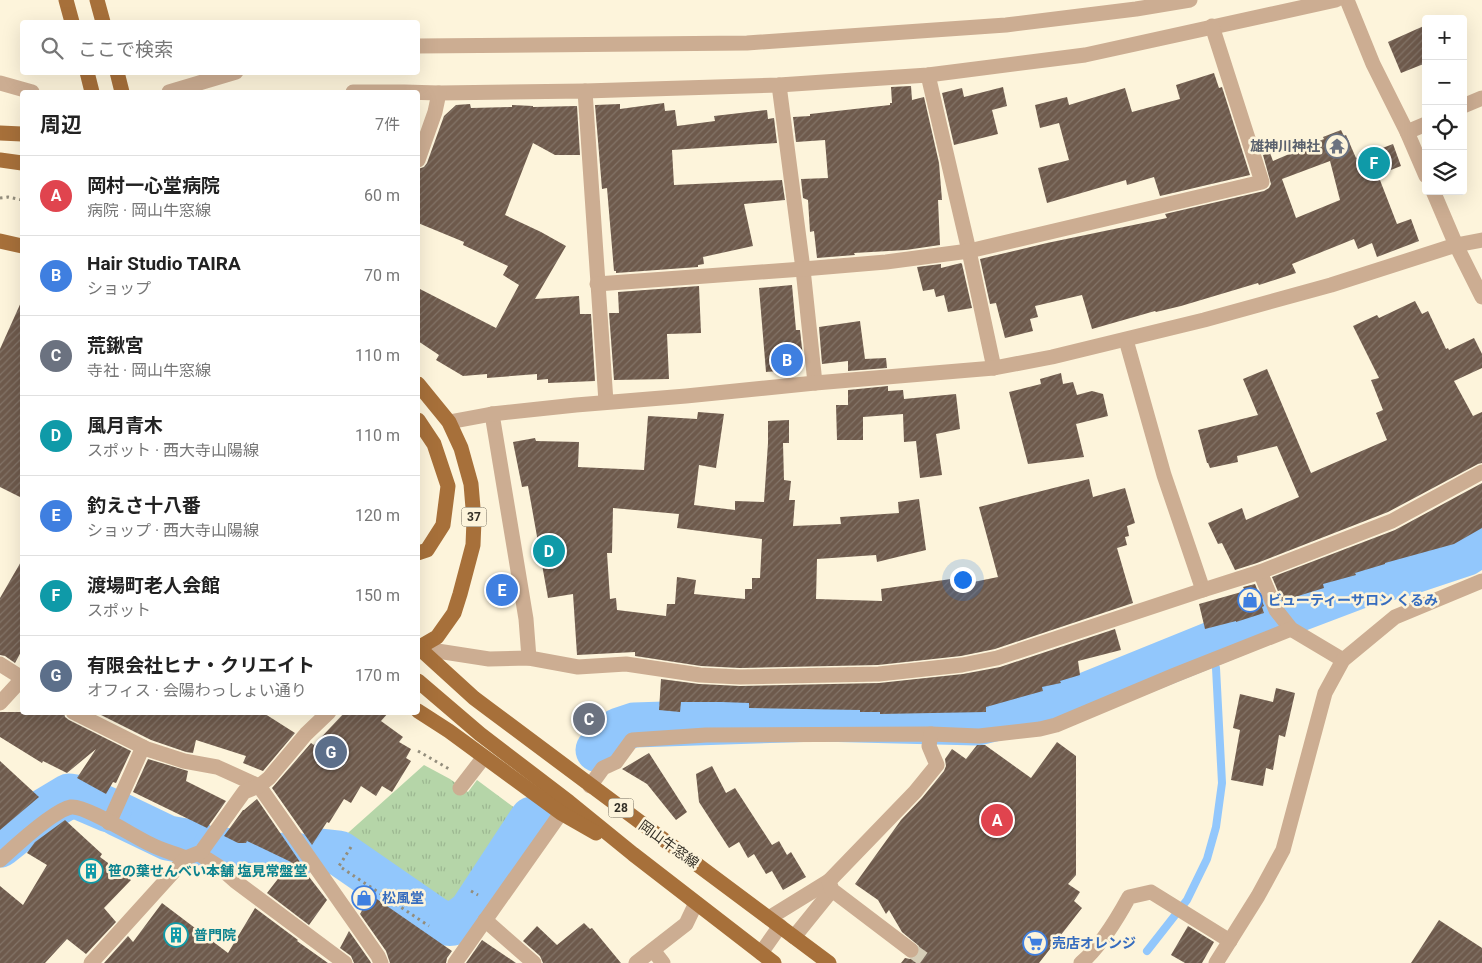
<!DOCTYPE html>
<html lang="ja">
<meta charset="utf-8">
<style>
body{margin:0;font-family:Roboto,"Noto Sans JP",sans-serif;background:#f6f6f6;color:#222}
.controls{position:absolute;right:15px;top:15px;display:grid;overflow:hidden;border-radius:5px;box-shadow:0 5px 20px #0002}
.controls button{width:45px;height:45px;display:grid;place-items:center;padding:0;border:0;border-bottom:1px solid #e0e0e0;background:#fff;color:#222;font:25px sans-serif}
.you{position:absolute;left:962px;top:579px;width:18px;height:18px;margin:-12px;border:4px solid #fff;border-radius:50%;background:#1a73e8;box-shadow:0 0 0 8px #1a73e833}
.badge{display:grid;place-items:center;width:32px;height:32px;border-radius:50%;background:#1a73e8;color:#fff;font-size:16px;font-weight:700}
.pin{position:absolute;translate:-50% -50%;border:2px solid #fff;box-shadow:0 1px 5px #0006}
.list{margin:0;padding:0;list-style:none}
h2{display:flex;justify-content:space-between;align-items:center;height:65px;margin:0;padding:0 20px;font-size:21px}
h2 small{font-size:16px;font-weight:400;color:#767676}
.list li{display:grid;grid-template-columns:32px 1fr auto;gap:15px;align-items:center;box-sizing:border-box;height:80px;padding:0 20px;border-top:1px solid #e0e0e0}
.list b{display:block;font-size:19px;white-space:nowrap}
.list p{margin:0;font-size:16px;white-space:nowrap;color:#767676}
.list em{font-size:16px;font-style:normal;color:#767676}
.icon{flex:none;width:28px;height:28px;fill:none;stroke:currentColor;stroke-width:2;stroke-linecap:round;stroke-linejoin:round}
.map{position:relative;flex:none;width:1482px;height:963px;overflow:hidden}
.search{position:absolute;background:#fff;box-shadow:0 5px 20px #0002;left:20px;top:20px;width:400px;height:55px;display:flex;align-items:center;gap:12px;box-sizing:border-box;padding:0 18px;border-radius:5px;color:#767676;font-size:19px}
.panel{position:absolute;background:#fff;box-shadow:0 5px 20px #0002;left:20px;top:90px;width:400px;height:625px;border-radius:5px}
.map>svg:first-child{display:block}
.park{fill:url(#park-tufts)}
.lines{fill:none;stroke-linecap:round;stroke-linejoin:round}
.stream{stroke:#92c7fc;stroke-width:8}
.river{stroke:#92c7fc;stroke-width:45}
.building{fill:url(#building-hatch);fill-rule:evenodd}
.minor-tunnel{stroke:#d5cdb7;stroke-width:15;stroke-dasharray:15 8;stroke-linecap:butt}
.path{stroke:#938d7c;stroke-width:3;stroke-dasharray:2.5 4;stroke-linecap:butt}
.minor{stroke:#ccad92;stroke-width:15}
.major{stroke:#a7703a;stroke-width:15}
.labels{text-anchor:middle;stroke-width:5;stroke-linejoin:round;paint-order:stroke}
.shield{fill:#fdf4db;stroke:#706b5d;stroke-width:1}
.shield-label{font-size:12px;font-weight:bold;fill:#343027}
.worship-label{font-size:14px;font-weight:bold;fill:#5b616d;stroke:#fdf4db;text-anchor:end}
.shop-label{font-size:14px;font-weight:bold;fill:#366cbe;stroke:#fdf4db;text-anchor:start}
.street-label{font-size:14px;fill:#343027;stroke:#fdf4db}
.culture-label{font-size:14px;font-weight:bold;fill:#0d838f;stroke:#fdf4db;text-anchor:start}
</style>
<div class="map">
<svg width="1482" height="963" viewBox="0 0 1482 963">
<defs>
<pattern id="park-tufts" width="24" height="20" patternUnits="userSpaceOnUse" patternTransform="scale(1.25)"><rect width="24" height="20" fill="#b5d5a8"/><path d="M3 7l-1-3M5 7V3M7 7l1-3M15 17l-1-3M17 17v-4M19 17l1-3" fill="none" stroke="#9cb791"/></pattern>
<pattern id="building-hatch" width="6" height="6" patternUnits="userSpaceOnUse" patternTransform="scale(1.25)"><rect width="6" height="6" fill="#6e5a4c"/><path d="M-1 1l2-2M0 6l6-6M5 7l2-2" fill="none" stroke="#837468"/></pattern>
</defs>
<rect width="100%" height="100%" fill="#fdf4db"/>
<path class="park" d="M424,765L450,779L468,792L477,780L523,814L458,911L340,840Z"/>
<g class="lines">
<g class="stream">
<path d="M1210,645L1212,652"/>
<path d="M1147,951L1187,900L1207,859L1216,827L1222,783L1216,668"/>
</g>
<g class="river">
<path d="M598,750L619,730L634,725L819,719L977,723L1073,700L1273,619L1360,586L1414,571L1465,554L1482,544"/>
<path d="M118,814L168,838L196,843"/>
<path d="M0,845L39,814L69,796L81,798L109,810"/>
<path d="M215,848L250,856L296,855"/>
<path d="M321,851L339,853L436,920C452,927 458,923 471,912L532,819"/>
</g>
</g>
<g class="building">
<path d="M1426,25V63L1401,73L1388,42Z"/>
<path d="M1214,73L1219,88L1222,87L1250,175L1160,196L1154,177L1127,185L1126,180L1047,203L1038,168L1069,160L1059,123L1040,128L1035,105L1067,97L1069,105L1125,88L1132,112L1180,99L1176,85Z"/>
<path d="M911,86L912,100L924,97L939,163L942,200H938L940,245L906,250L854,253L855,255L817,258L814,231L810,232L808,200L803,198L801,179L828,178L825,140L796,142L793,117L810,116V114L890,105V103H892L891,87Z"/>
<path d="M1003,87L1007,106L992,110L998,134L954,145L942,93L962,88L964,97Z"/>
<path d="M664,103L665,111L675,110L677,126L715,121L714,116L767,110L768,119L774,118L777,143L672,150L674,185L782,180L785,200L744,204L753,246L703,257L704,264L698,265V267L616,273V271H614L607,188L602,189L595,105L620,104V109Z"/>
<path d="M470,104L471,108L512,107V105L533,106V107L577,106L580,155H555L533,143L505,215L541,232L566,246L535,299L579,296L580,314H591L595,381L548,383V379L537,380V374L487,378V374L463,376L436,360L439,355L418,341V288L496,328L519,285L503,275L508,266L463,245L464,242L418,223V169L424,167L427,163L444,116L456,105Z"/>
<path d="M1341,130L1344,136L1346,135L1356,158L1393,144L1401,166L1378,175L1397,224L1411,219L1419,241L1377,257L1372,243L1358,249L1354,239L1292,264L1296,273L1259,285L1258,283L1181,306L1156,312L1155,311L1092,329L1082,295L1035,306L1038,317L1030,319L1033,331L1005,338L996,303L990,304L980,259L1047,243L1167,218L1165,214L1264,191L1269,188L1271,184L1263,155L1270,153L1273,161L1324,139L1323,137ZM1330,161L1340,200L1296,218L1282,179Z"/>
<path d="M961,263L962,264L972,308L948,312L944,295L936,297L934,289L923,291L917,267L941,264V268Z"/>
<path d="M792,285L796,330H800L804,366L800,367V369L766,372L759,288Z"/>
<path d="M699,286L701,333L667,334L669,379L614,380L609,313H619L618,292Z"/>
<path d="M22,300V498L0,487V349Z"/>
<path d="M1415,301L1422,314L1428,311L1446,349L1448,348L1449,350L1474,338L1482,354V368L1454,381L1473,416L1482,412V463L1478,464L1388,512L1257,563L1235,570L1222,543L1218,544L1208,523L1242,508L1246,520L1299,497L1277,446L1237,456L1238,462L1210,468L1208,463H1207L1198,430L1258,415L1243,379L1267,369L1311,473L1387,440L1376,413L1383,410L1371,380L1379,378L1353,326L1377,315L1379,318Z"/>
<path d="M860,321L865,359H864L886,358L887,368L848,371V361L822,364L819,327Z"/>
<path d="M1061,373L1063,384L1073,382L1077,395L1092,391L1103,394L1108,416L1076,424L1084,457L1028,464L1009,392L1041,384L1040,379Z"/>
<path d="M888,386V391L903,390L904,399L956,394L960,429L936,434L942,475L920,478L916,441L904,442L903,414L863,417V440H837L836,405H848V390Z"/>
<path d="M698,412L724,414L716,468L699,465L694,505L735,510V501L764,502L768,443V421L789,420V443H783L784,480L791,481L789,500H795L793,526L841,524L840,517L899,513L898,502L919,499L926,550L877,562L876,555L817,559L816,599L882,601L881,589L958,578L959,585L998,577L979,507L1089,479L1093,497L1125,488L1135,523L1127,526L1129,536L1125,537L1127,545L1117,548L1133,603L995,649L961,656L878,665L740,668L701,666L635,656V652L577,655L573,594L548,598L528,486L522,487L513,442L535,438L536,441L579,442L578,467L644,470L648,416L697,419ZM613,508L679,514L677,528L762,539L760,578H752V589H745V599L694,594L696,580L677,577L675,604H667L666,616L617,610L616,598L610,599L607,553H612Z"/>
<path d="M1482,483V528L1454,544L1385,563V564L1355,573L1356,575L1323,584L1324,588L1282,601L1272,577L1395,530Z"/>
<path d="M22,560V650L15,663L5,656L0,655V598Z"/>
<path d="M1255,584L1264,606L1262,607L1264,613L1236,622V621L1205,629L1199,604L1245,591L1243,587Z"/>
<path d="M1115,629L1121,650L1078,661L1080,675L1060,681L1061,683L1042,687L1043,691L986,707V712L880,714V712H860V710L749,708V703L722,702H681L680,712L659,710L661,679L699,684L740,686L879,683L963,674L1000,667Z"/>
<path d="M1276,688L1295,693L1285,737L1279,735L1273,770L1266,768L1263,786L1231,780L1240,730L1233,728L1240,694L1273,702Z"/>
<path d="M0,712H64L65,717L69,720L131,751L116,783L113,782L106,794L77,778L96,749L67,773L43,761L42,763L0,737Z"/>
<path d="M95,712H262L295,733L263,771L243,763L246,756L196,740L193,753L186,752L151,740Z"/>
<path d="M345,712H389L381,721L403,737L399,742L411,749L406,758L411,761L392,792L382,786L376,796L361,786L351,803L344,799L329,823L327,822L312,845L272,788L311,743L314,745Z"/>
<path d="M1057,742L1076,756V875L1068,884L1080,892L1074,901L1082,908L1039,963H901L905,958L910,959L918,956L920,951L919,946L902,932L889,910L886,914L878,900L855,884L901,820L922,798L944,771L946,766L945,759L952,749L966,759L977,745H985L1031,778Z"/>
<path d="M649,753L687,812L676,820L647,784L622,769Z"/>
<path d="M148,759L188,771L186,781L226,801L207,828L133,792Z"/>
<path d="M0,761L39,797L0,830Z"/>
<path d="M712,766L726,793L735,788L772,845L779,841L787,855L791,852L806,877L783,890L772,871L766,874L754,854L748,858L739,842L729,848L699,802L696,774Z"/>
<path d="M257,799L300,862L299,864L327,900L309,925L267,893L291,862L247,841L246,843H238L224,836L243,810H244Z"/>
<path d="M65,820L102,854L100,857L131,880L104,908L116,922L86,954L67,939L45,963H0V886L23,905L47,865L27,853L35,842Z"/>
<path d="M371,895L452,951L447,958L446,963H390L386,951L360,914Z"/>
<path d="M162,903L228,953L255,908L298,940L297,941L328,963H104L128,936L133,942Z"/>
<path d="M1439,920L1482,948V963H1411Z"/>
<path d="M584,923L590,929L592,928L621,963H543L540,956L523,941L537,926L557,945Z"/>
<path d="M1188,926L1214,942L1202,963H1185L1171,955Z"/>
<path d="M349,931L370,961L371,963H354L351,956L340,948Z"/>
<path d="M482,940L516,963H466Z"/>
</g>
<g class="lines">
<path class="minor-tunnel" d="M911,950L929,963"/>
<g class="path">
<path d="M0,198L8,197L22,200"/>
<path d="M418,751L449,769"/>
<path d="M351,847L339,866L429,926"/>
<path d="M471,891L478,895"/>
</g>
<g class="minor">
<path d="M1347,0L1373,64L1407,132L1426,176"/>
<path d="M418,46L747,43L1006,25L1136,9L1190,0"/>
<path d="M928,75L969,251L994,368"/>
<path d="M0,83L32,92"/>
<path d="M779,85L803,269L815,383"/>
<path d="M585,91L779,85L928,75L1085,55L1336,0"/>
<path d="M169,92L236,72"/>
<path d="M353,92H404L439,93L585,91L606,402"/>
<path d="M1463,106L1482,98"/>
<path d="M1407,132L1426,124"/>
<path d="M418,160L435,112L439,93"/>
<path d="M1433,191L1456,245L1482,297"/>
<path d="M597,284L803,269L886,262L969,251L1262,182L1212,26"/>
<path d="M1126,340L1164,475L1203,590"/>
<path d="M492,414L526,619L529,658"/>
<path d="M449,422L492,414L576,405L686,396L815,383L994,368L1052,357L1204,320L1331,285L1456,245L1482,240"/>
<path d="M1260,572L1276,610L1291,629L1343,660"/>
<path d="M418,648L489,659L529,658L578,667L626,664L700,675L740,677L879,674L962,665L997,658L1203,590L1260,572L1392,521L1482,472"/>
<path d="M0,664L22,678"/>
<path d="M0,703L22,679"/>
<path d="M73,712L147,749L184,761L217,767L259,786L378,956L381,963"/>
<path d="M590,786L603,768L616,762L632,740L706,735L931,734L979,736L1040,729L1056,725L1175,675L1291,629"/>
<path d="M460,788L484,757"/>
<path d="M109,823L143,747"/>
<path d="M199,854L218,866L235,881L345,963"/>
<path d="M0,860C14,847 54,810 71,807C85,805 135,837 150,844C161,850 174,853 186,858"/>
<path d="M769,918L829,881"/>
<path d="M485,920L534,963"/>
<path d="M794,937L832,890"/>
<path d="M653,950L663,963"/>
<path d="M911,950L832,890L829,881L915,792L937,765L929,746L931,734"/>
<path d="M761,953L780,926"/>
<path d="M91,963L186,858L201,852L244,792L259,786L269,778L306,734L329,712"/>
<path d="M455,963L568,803"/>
<path d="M636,963L686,924L696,903"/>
<path d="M1081,963C1100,947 1117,919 1129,897L1151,892L1230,941"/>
<path d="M1216,963L1258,896L1283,850L1325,693L1343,660L1395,617L1482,581"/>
</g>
<g class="major">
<path d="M66,0L72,22"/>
<path d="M97,0L103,22"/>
<path d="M87,72L92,92"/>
<path d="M117,72L122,92"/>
<path d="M0,133L22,134"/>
<path d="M0,160L22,163"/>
<path d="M0,241L22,246"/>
<path d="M418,384L449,422L461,448L471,484L474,520L473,545L460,594L454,613L437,637L418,648"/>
<path d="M418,420L434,444L448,486L443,525L427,550L418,553"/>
<path d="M418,647L474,698L490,710L829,963"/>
<path d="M418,681L480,734L569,802L633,854L774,963"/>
<path d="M418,711L449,731L561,813L596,833"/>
</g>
</g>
<defs>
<g id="temple-ring" transform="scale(1.25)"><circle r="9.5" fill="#fdf4db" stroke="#6b7280" stroke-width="1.5"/><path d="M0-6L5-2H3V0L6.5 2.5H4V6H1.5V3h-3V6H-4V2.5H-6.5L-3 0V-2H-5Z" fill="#6b7280"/></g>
<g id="shop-ring" transform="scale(1.25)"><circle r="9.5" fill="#fdf4db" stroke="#3f7fe0" stroke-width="1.5"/><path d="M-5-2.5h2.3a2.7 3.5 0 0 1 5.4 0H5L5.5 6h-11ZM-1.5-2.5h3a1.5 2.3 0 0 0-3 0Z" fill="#3f7fe0"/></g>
<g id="building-ring" transform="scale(1.25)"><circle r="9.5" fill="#fdf4db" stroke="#0f9aa8" stroke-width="1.5"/><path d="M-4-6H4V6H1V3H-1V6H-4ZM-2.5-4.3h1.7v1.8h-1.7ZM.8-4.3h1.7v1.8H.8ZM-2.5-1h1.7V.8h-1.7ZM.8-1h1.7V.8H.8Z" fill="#0f9aa8"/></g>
<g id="supermarket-ring" transform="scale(1.25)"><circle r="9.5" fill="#fdf4db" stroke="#3f7fe0" stroke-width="1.5"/><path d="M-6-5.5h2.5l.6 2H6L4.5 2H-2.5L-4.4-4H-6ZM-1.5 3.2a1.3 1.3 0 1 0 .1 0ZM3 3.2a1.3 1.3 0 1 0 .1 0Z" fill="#3f7fe0"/></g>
</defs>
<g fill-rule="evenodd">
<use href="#temple-ring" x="1337" y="146"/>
<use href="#shop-ring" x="1250" y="600"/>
<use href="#building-ring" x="91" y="871"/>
<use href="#shop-ring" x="364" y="898"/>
<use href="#building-ring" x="176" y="935"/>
<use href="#supermarket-ring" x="1035" y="943"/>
</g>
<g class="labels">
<g class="shield">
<rect x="461.5" y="507.5" width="25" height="19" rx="4"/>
<rect x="608.5" y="798.5" width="25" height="19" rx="4"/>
</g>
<g class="shield-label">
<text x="474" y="521">37</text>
<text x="621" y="812">28</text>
</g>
<g class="worship-label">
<text x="1320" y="151">雄神川神社</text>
</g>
<g class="shop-label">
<text x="1268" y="605">ビューティーサロン くるみ</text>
<text x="382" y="903">松風堂</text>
<text x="1052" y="948">売店オレンジ</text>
</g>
<g class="street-label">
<text transform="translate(669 844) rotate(36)" y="5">岡山牛窓線</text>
</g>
<g class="culture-label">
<text x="108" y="876">笹の葉せんべい本舗 塩見常盤堂</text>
<text x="194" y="940">普門院</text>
</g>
</g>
</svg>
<div class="controls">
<button>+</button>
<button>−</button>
<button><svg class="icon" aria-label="locate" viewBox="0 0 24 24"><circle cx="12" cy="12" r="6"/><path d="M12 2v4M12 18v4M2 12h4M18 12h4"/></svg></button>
<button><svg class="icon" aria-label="layers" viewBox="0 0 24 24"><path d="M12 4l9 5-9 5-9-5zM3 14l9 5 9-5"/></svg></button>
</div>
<div class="you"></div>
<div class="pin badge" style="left:997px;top:820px;background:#e0444e">A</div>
<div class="pin badge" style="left:787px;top:360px;background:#3f7fe0">B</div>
<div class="pin badge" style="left:589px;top:719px;background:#6b7280">C</div>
<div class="pin badge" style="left:549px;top:551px;background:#0f9aa8">D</div>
<div class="pin badge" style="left:502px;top:590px;background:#3f7fe0">E</div>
<div class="pin badge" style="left:1374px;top:163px;background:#0f9aa8">F</div>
<div class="pin badge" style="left:331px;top:752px;background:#5c6f8a">G</div>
<div class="search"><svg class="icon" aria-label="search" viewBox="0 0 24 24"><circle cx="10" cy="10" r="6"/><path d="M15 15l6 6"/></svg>ここで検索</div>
<section class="panel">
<h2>周辺<small>7件</small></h2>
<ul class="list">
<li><span class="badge" style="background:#e0444e">A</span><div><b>岡村一心堂病院</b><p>病院 · 岡山牛窓線</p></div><em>60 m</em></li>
<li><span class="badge" style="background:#3f7fe0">B</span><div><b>Hair Studio TAIRA</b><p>ショップ</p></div><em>70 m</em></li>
<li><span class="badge" style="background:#6b7280">C</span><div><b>荒鍬宮</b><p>寺社 · 岡山牛窓線</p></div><em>110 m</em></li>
<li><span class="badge" style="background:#0f9aa8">D</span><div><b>風月青木</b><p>スポット · 西大寺山陽線</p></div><em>110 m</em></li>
<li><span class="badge" style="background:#3f7fe0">E</span><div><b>釣えさ十八番</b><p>ショップ · 西大寺山陽線</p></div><em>120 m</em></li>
<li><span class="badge" style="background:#0f9aa8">F</span><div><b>渡場町老人会館</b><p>スポット</p></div><em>150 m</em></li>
<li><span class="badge" style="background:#5c6f8a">G</span><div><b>有限会社ヒナ・クリエイト</b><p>オフィス · 会陽わっしょい通り</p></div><em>170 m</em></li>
</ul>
</section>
</div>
